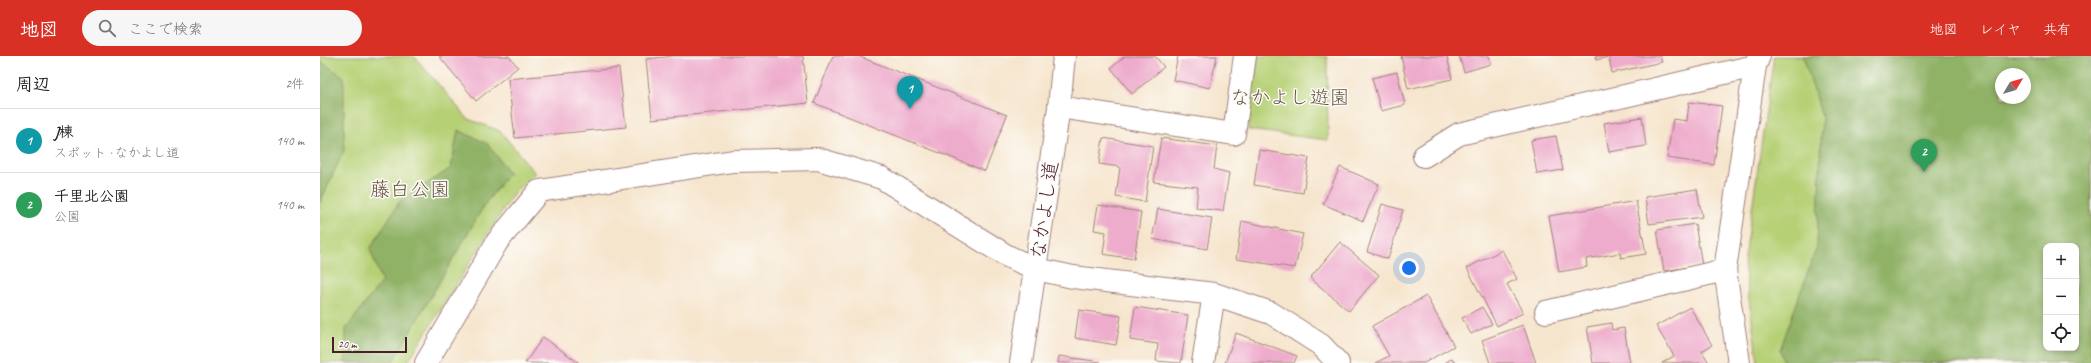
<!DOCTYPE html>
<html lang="ja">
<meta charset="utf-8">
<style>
body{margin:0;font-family:Caveat,"Klee One",sans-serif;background:#f6f6f6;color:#202124}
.controls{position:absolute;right:12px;bottom:12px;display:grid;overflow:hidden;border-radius:8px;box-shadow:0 2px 6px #0003}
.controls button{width:36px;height:36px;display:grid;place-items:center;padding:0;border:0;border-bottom:1px solid #e0e0e0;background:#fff;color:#202124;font:20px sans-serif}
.compass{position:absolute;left:1675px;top:12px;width:36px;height:36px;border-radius:50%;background:#fff;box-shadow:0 2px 6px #0003;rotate:52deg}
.scale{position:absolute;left:12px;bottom:10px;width:75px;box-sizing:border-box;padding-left:4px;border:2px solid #4a1f2b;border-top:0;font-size:11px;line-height:14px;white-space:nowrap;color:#4a1f2b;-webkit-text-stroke:3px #fdfcf7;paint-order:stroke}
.you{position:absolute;left:1089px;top:212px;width:14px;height:14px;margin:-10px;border:3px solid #fff;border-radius:50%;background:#1a73e8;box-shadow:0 0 0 6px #1a73e833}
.badge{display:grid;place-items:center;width:26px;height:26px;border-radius:50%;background:#d93025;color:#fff;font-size:13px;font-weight:700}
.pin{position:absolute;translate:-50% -33px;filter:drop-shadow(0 1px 2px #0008)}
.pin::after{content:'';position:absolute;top:21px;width:14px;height:12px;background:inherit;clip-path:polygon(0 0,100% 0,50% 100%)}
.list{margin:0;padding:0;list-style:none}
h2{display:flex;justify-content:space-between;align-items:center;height:52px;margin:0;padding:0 16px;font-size:17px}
h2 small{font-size:13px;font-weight:400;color:#757577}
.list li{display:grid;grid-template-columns:26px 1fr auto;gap:12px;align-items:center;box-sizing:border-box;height:64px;padding:0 16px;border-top:1px solid #e0e0e0}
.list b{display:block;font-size:15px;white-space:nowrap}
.list p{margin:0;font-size:13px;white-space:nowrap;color:#757577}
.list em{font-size:13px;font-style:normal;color:#757577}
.icon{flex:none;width:22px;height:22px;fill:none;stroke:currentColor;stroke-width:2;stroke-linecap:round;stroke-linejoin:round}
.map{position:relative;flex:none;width:1771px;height:307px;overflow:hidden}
header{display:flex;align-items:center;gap:24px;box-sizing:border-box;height:56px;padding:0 20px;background:#d93025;color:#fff}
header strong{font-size:19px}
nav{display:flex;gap:22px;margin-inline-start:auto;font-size:14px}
.search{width:280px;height:36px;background:#f6f6f6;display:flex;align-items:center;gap:10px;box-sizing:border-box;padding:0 14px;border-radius:22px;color:#757577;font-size:15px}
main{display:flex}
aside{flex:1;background:#fff}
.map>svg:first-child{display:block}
.green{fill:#b6d075;stroke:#807850;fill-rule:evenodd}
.forest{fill:#90b266;stroke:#6d6848;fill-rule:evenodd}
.building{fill:#eeaccc}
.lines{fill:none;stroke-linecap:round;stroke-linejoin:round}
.minor-casing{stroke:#a0827c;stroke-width:24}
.tertiary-casing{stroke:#a0827c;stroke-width:24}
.minor{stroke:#fff;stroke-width:22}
.tertiary{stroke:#fff;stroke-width:22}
.labels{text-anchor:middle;stroke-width:3;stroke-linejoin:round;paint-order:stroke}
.park-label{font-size:20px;fill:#6a5441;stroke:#fdfcf7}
.street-label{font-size:20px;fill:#4a1f2b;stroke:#fdfcf7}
</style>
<header>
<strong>地図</strong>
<div class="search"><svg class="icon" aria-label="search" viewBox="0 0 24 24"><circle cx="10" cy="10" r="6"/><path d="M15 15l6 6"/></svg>ここで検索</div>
<nav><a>地図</a><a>レイヤ</a><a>共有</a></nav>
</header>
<main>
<aside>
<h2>周辺<small>2件</small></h2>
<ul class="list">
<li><span class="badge" style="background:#0f9aa8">1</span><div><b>J棟</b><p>スポット · なかよし道</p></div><em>140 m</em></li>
<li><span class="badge" style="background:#2e9e5b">2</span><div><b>千里北公園</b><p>公園</p></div><em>140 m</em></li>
</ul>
</aside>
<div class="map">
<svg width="1771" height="307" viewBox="0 0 1771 307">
<rect width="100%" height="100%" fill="#fdfcf7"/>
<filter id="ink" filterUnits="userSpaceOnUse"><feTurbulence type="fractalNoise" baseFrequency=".025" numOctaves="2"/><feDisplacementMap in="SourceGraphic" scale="8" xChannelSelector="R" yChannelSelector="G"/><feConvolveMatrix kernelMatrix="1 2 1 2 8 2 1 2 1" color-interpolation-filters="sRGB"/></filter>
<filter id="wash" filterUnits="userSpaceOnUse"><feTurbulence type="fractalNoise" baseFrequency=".012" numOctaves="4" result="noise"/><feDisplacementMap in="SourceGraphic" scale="16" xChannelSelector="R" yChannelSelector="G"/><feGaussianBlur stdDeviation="0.9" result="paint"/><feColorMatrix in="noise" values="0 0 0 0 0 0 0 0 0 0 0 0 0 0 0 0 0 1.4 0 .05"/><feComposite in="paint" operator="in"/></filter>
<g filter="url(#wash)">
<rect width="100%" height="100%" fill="#f6e5cd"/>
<g class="green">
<path d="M0,0H94L148,63L180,75L215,117L193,138L87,307H0Z"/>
<path d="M938,0H1007L1008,84L928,74Z"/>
<path d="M1454,0H1771V307H1438L1424,208ZM1681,18H1705V42H1681ZM1726,190H1756V292H1726Z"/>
</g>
<g class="forest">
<path d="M1483,0H1771V307H1464L1460,294L1497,190L1502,61ZM1681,18H1705V42H1681ZM1726,190H1756V292H1726Z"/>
<path d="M0,5L24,21V94L0,147Z"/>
<path d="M138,74L168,88L189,117L165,148L72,307H25L26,273L62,225L50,193L80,145L131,112Z"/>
</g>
<g id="blocks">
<g class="building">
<path d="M119,0H189L198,11L156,45Z"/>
<path d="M353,0H483L488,47L332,63L326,3Z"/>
<path d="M513,0H538L687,59L665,115L494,47Z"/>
<path d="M805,0H835L844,11L812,38L791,12Z"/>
<path d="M858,0H897L890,32L853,24Z"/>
<path d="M1081,0H1127L1132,23L1088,33Z"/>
<path d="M1139,0H1169L1171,8L1144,16Z"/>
<path d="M1275,0H1340L1342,6L1292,17L1289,1L1276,4Z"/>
<path d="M299,12L306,71L195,82L188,23Z"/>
<path d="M1077,16L1085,49L1061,55L1052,22Z"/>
<path d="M1369,46L1402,50L1394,109L1347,102L1353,63L1367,65Z"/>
<path d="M1322,61L1326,90L1289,96L1284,67Z"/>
<path d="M1236,80L1243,114L1217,118L1211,84Z"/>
<path d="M783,82L833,90L825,146L796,141L800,111L779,108Z"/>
<path d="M841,82L897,90L894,113L909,117L903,155L876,152L878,131L834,126Z"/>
<path d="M939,94L989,102L983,137L934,129Z"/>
<path d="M1020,111L1059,128L1043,165L1003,148Z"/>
<path d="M1377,133L1382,161L1329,168L1325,141Z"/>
<path d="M1316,145L1326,198L1301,202L1300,197L1266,203L1267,211L1239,216L1229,160Z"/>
<path d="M1062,148L1083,154L1068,203L1047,196Z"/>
<path d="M778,149L821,156L814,203L783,198L786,176L774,174Z"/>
<path d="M838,153L892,162L887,193L832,183Z"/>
<path d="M922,165L983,178L975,212L916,203Z"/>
<path d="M1375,168L1382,209L1344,215L1337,174Z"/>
<path d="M1020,186L1059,219L1029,255L990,222Z"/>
<path d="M1182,194L1197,223L1187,228L1203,257L1177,270L1147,212Z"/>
<path d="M1106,240L1134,290L1104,307H1055L1069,300L1052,270Z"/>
<path d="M815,251L868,259L861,307L836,305L838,288L810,284Z"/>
<path d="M1162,251L1172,268L1151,278L1142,262Z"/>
<path d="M1370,251L1392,289L1382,295L1389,307H1342L1354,300L1336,270Z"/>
<path d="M759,254L801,260L796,289L755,282Z"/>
<path d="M1291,267L1292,274L1304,272L1310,307H1273L1267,271Z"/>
<path d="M1203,269L1216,307H1170L1162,284Z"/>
<path d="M916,277L977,300L974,307H905Z"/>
<path d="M223,281L259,307H205Z"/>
<path d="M739,300L781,306V307H738Z"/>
<path d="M1132,302L1135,307H1125Z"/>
</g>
</g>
</g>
<g filter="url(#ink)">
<use href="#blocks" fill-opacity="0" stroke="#a0827c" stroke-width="1"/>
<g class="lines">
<g class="minor-casing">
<g id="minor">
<path d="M739,51L914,78L925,0"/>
<path d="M1104,100L1139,78L1435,10"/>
<path d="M1226,256L1405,214"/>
<path d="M106,307L177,186L219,135L413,105L498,103L562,122L687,200L716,213L753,221L894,238L951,257L1001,289L1018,307"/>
<path d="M883,307L894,238"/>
<path d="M1419,307L1405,214L1435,10L1439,0"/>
</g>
</g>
<g class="tertiary-casing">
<path id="tertiary" d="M701,307L739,51L744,0"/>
</g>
<use href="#minor" class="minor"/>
<use href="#tertiary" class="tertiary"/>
</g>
</g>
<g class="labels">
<g class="park-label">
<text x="970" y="48">なかよし遊園</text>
<text x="90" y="140">藤白公園</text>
</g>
<g class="street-label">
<text transform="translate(724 154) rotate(-82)" y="7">なかよし道</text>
</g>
</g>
</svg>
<div class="controls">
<button>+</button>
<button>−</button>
<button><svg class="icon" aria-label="locate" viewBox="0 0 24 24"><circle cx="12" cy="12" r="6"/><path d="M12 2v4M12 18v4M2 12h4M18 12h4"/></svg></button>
</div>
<svg class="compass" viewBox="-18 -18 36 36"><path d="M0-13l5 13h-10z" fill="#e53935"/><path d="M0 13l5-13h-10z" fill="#757577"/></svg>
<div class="scale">20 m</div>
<div class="you"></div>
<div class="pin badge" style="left:590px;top:53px;background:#0f9aa8">1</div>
<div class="pin badge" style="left:1604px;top:116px;background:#2e9e5b">2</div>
</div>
</main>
